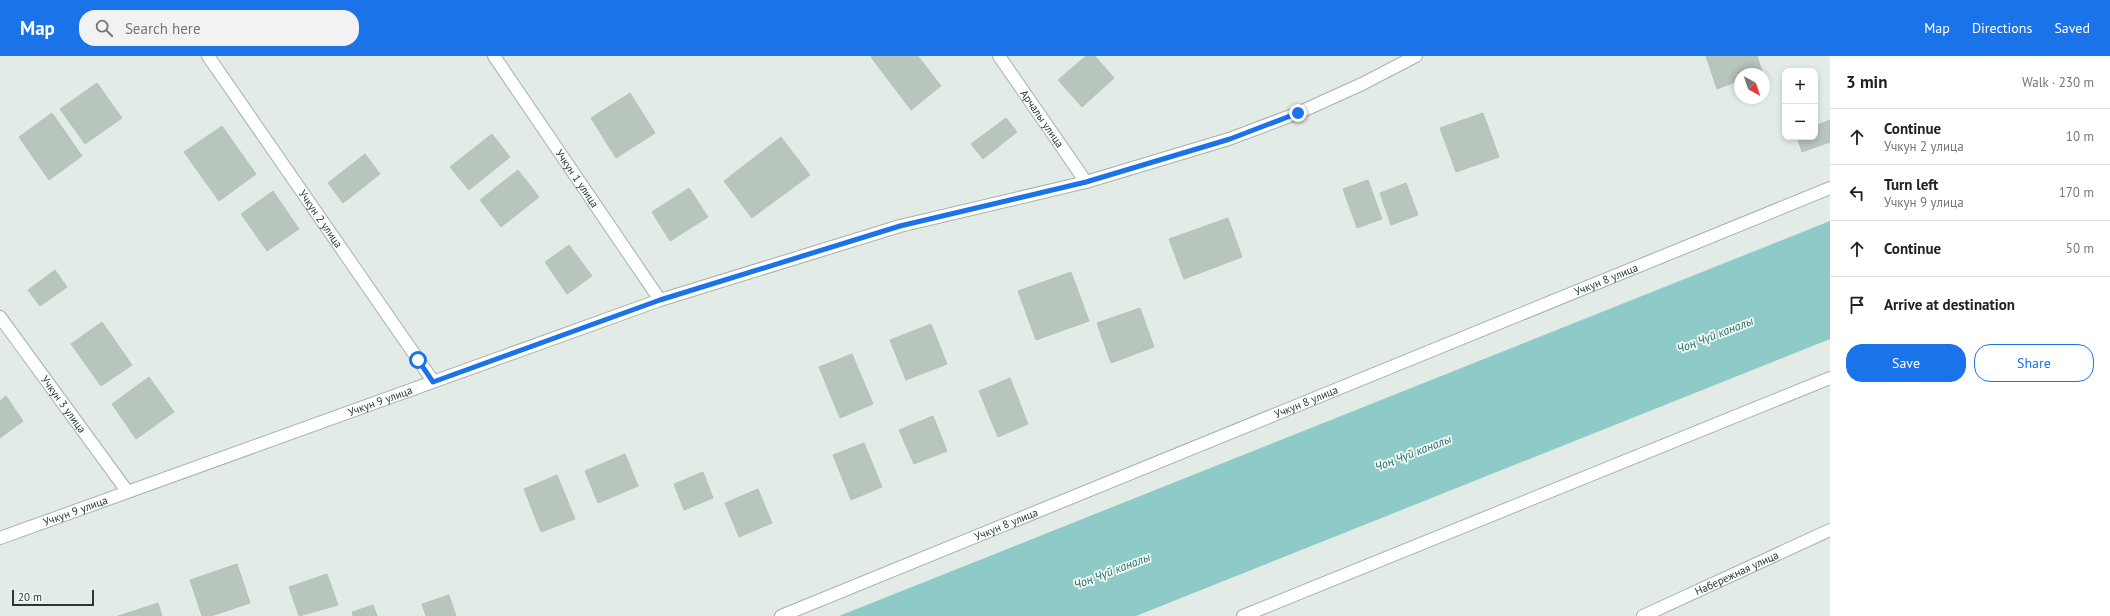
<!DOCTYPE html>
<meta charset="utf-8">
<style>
body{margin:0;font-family:"PT Sans",sans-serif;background:#f2f2f2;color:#222}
.controls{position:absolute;right:12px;top:12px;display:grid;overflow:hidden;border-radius:8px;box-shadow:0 2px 6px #0003}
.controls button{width:36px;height:36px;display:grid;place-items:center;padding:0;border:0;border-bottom:1px solid #e0e0e0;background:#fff;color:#222;font:20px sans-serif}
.compass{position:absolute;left:1734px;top:12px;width:36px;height:36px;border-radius:50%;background:#fff;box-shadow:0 2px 6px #0003;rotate:140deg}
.scale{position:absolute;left:12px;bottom:10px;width:82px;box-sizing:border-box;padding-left:4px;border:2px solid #233a2f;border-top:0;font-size:11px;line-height:14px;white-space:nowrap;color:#233a2f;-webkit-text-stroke:3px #f2f8f4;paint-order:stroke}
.stop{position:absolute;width:12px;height:12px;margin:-9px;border:3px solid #1a73e8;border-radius:50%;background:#fff}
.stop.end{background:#1a73e8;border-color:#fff;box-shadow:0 1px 4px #0008}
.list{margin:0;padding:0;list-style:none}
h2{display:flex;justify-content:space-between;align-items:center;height:52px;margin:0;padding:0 16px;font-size:17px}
h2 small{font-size:13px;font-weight:400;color:#767676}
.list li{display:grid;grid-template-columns:26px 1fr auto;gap:12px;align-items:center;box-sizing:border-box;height:56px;padding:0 16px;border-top:1px solid #e0e0e0}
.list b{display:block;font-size:15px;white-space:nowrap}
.list p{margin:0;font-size:13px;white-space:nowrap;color:#767676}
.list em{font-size:13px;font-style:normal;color:#767676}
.actions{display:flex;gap:8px;padding:12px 16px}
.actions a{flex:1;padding:9px 0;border:1px solid #1a73e8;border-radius:16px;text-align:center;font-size:14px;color:#1a73e8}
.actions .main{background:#1a73e8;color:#fff}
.icon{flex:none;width:22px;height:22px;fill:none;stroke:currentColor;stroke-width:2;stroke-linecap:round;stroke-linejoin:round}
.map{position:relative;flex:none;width:1830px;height:560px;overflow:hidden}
header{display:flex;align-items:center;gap:24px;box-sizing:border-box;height:56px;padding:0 20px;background:#1a73e8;color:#fff}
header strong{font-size:19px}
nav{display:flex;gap:22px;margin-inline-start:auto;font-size:14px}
.search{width:280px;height:36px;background:#f2f2f2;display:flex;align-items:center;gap:10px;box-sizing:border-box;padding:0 14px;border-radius:16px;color:#767676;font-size:15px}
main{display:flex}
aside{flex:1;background:#fff}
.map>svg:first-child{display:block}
.water{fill:#8ecbc8}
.building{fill:#b7c5bd;stroke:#b5c4ba}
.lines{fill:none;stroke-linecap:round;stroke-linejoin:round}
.street-casing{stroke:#a5b2ab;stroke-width:14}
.street{stroke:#fff;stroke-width:12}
.route{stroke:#1a73e8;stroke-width:5}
.labels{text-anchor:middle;stroke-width:3.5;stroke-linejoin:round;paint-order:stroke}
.street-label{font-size:11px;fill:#233a2f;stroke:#f2f8f4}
.water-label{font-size:12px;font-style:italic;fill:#23706d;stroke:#f2f8f4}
</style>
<header>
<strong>Map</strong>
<div class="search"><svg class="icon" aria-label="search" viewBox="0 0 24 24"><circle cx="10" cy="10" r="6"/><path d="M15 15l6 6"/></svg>Search here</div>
<nav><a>Map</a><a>Directions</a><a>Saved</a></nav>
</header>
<main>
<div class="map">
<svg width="1830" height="560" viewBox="0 0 1830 560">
<rect width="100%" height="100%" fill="#e2ebe5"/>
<path class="water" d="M1830,165V283L1136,560H839Z"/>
<g class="building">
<path d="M873,0H918L941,30L911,54L871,1Z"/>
<path d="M1086,0H1095L1114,22L1082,51L1058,24Z"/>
<path d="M1706,0H1757L1762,16L1740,18V24L1717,33Z"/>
<path d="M97,27L122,62L85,88L60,53Z"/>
<path d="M630,37L655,77L616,102L591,62Z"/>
<path d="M52,57L82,100L49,124L19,81Z"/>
<path d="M1483,57L1499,101L1456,116L1440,72Z"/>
<path d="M1006,62L1017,76L983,103L971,88Z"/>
<path d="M1830,64V86L1802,96L1797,81H1815V70Z"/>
<path d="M222,70L256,118L219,145L184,96Z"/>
<path d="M492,78L510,101L469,134L450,111Z"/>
<path d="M781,81L810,119L752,162L724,125Z"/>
<path d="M365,98L380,118L343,147L328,127Z"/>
<path d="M518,114L539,141L501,171L480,144Z"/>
<path d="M1368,124L1382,163L1357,172L1343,133Z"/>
<path d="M1406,127L1418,159L1391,169L1380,137Z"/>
<path d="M689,132L708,161L670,185L652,156Z"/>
<path d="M273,135L299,173L267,195L241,158Z"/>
<path d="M1228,162L1242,201L1184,223L1169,183Z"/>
<path d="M569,189L592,220L567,238L545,206Z"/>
<path d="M55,214L67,231L40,250L28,234Z"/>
<path d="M1071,216L1089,265L1036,284L1018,235Z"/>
<path d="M1140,252L1154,291L1111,307L1097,267Z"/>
<path d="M102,266L132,309L101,330L71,288Z"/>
<path d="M931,268L947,308L906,324L890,284Z"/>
<path d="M852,298L873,348L840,362L819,311Z"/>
<path d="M149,321L174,356L136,383L112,348Z"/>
<path d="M1010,322L1028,368L998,381L979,335Z"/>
<path d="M6,340L23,365L0,382V345Z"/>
<path d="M933,360L947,395L914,408L899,374Z"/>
<path d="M864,387L882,431L851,444L833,399Z"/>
<path d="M625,398L638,430L598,447L585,415Z"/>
<path d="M703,416L713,442L684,454L674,428Z"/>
<path d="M557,419L575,463L541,476L524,433Z"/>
<path d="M758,433L772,467L739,481L725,447Z"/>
<path d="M237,508L250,547L211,560H202L190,524Z"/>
<path d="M327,518L338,549L299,560L289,531Z"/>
<path d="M449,539L456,560H426L422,548Z"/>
<path d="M158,547L162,560H118Z"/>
<path d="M373,549L377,560H353L352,556Z"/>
</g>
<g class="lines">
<g class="street-casing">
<g id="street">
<path id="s1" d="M208,0L433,325"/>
<path id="s2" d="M494,0L660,244"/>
<path id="s3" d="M999,0L1086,126"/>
<path id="s4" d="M0,261L127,435"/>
<path id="s5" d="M0,482L660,244L900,170L1086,126L1229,83L1298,57L1362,28L1416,0"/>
<path id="s6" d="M781,560L1830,132"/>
<path d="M1243,560L1830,322"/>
<path id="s7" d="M1643,560L1830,474"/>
</g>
</g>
<use href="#street" class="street"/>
</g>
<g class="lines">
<path class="route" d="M418,304L433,326L660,244L900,170L1086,126L1230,83L1298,57"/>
</g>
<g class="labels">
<g class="street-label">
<text dy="4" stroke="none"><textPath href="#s3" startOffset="76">Арчалы улица</textPath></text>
<text dy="4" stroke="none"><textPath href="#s2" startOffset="148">Учкун 1 улица</textPath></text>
<text dy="4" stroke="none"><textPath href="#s1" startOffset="198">Учкун 2 улица</textPath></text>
<text dy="4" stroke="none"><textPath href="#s6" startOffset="891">Учкун 8 улица</textPath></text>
<text dy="4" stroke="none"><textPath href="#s5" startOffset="404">Учкун 9 улица</textPath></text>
<text dy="4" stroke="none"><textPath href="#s6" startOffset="567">Учкун 8 улица</textPath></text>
<text dy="4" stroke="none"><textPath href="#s4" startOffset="108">Учкун 3 улица</textPath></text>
<text dy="4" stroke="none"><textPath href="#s5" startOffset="80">Учкун 9 улица</textPath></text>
<text dy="4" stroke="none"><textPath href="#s6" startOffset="243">Учкун 8 улица</textPath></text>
<text dy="4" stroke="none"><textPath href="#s7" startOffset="103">Набережная улица</textPath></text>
</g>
<g class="water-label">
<text transform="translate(1715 279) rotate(-21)" y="4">Чоң Чүй каналы</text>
<text transform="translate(1413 397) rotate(-21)" y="4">Чоң Чүй каналы</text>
<text transform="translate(1112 515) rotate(-21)" y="4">Чоң Чүй каналы</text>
</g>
</g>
</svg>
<div class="controls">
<button>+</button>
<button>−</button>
</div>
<svg class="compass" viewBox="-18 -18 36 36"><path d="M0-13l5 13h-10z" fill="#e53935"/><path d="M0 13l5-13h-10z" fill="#767676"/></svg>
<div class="scale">20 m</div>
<div class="stop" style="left:418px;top:304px"></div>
<div class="stop end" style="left:1298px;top:57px"></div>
</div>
<aside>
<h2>3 min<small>Walk · 230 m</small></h2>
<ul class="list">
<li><svg class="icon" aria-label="ahead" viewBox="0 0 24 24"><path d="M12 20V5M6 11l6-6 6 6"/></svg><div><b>Continue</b><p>Учкун 2 улица</p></div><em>10 m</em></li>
<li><svg class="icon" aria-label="left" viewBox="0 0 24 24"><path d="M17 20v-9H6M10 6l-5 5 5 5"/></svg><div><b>Turn left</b><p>Учкун 9 улица</p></div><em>170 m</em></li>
<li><svg class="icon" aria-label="ahead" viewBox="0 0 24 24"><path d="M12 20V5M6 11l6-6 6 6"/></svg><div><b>Continue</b></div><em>50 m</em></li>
<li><svg class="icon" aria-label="arrive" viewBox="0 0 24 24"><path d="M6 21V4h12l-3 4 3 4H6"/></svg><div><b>Arrive at destination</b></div></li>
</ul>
<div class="actions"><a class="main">Save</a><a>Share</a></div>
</aside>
</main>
